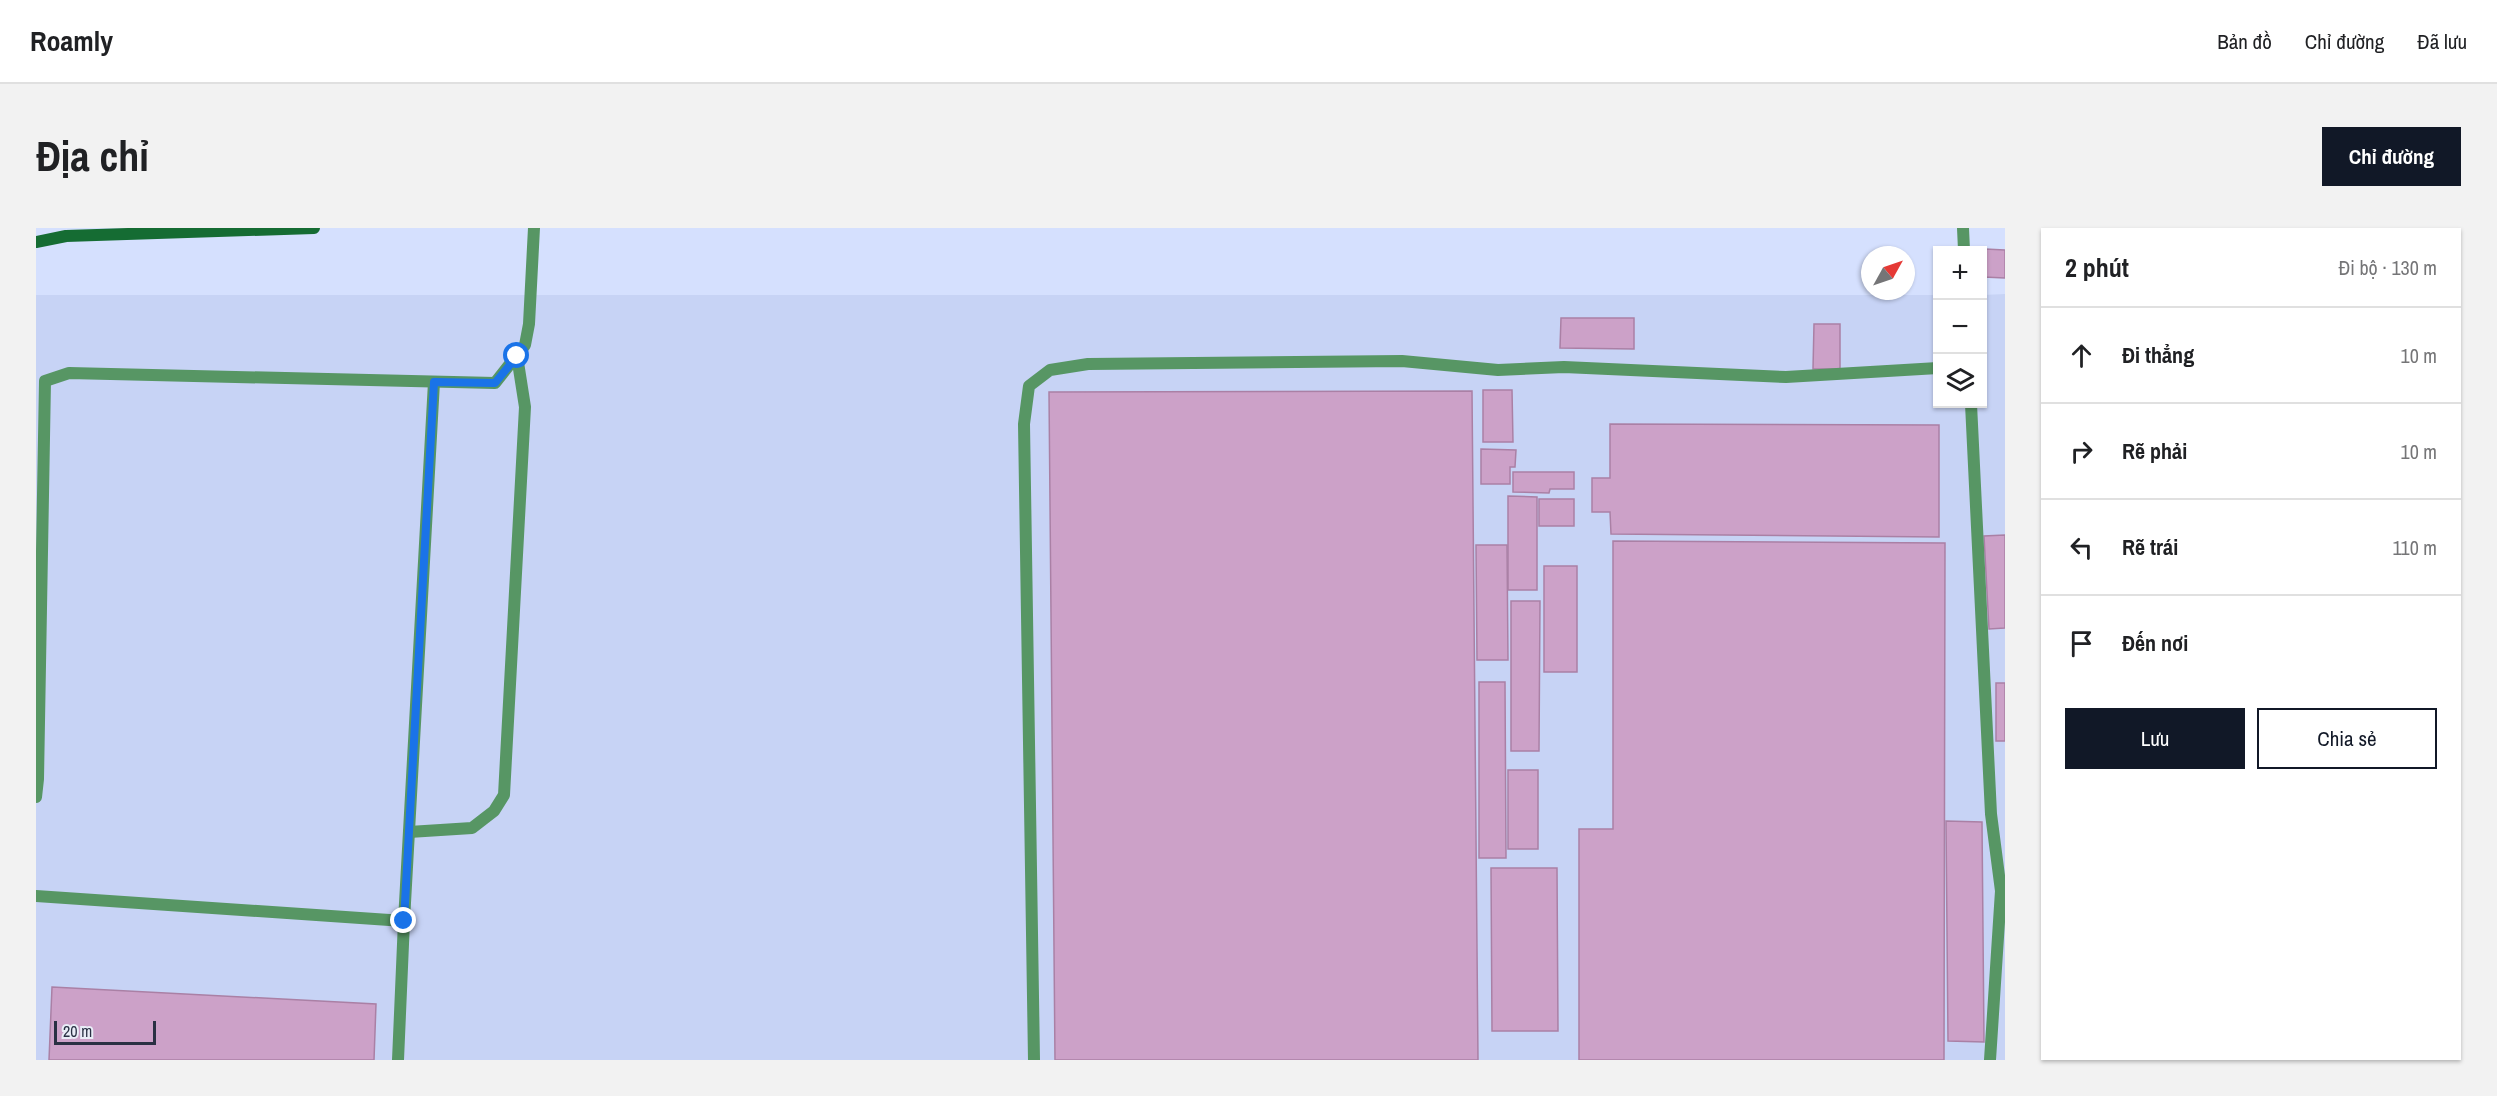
<!DOCTYPE html>
<html lang="vi">
<meta charset="utf-8">
<style>
body{margin:0;font-family:"Archivo Narrow",sans-serif;background:#f2f2f2;color:#202124}
.controls{position:absolute;right:18px;top:18px;display:grid;overflow:hidden;border-radius:0px;box-shadow:0 2px 4px #0004}
.controls button{width:54px;height:54px;display:grid;place-items:center;padding:0;border:0;border-bottom:2px solid #e0e0e0;background:#fff;color:#202124;font:30px sans-serif}
.compass{position:absolute;left:1825px;top:18px;width:54px;height:54px;border-radius:50%;background:#fff;box-shadow:0 2px 4px #0004;rotate:50deg}
.scale{position:absolute;left:18px;bottom:15px;width:102px;box-sizing:border-box;padding-left:6px;border:3px solid #293043;border-top:0;font-size:16px;line-height:21px;white-space:nowrap;color:#293043;-webkit-text-stroke:4px #e9edf7;paint-order:stroke}
.stop{position:absolute;width:18px;height:18px;margin:-14px;border:4px solid #1a73e8;border-radius:50%;background:#fff}
.stop.end{background:#1a73e8;border-color:#fff;box-shadow:0 2px 6px #0008}
.list{margin:0;padding:0;list-style:none}
h2{display:flex;justify-content:space-between;align-items:center;height:78px;margin:0;padding:0 24px;font-size:26px}
h2 small{font-size:20px;font-weight:400;color:#757577}
.list li{display:grid;grid-template-columns:39px 1fr auto;gap:18px;align-items:center;box-sizing:border-box;height:96px;padding:0 24px;border-top:2px solid #e0e0e0}
.list b{display:block;font-size:22px;white-space:nowrap}
.list em{font-size:20px;font-style:normal;color:#757577}
.actions{display:flex;gap:12px;padding:18px 24px}
.actions a{flex:1;padding:14px 0;border:2px solid #111827;border-radius:0px;text-align:center;font-size:21px;color:#111827}
.actions .main{background:#111827;color:#fff}
.icon{flex:none;width:33px;height:33px;fill:none;stroke:currentColor;stroke-width:2;stroke-linecap:round;stroke-linejoin:round}
.map{position:relative;flex:none;width:1969px;height:832px;overflow:hidden;border-radius:0px}
header{display:flex;align-items:center;gap:36px;box-sizing:border-box;height:84px;padding:0 30px;background:#fff;border-bottom:2px solid #e0e0e0}
header strong{font-size:28px}
nav{display:flex;gap:33px;margin-inline-start:auto;font-size:21px}
.intro{display:flex;align-items:center;justify-content:space-between;box-sizing:border-box;height:144px;padding:0 36px}
h1{margin:0;font-size:42px}
.button{padding:15px 27px;border-radius:0px;background:#111827;color:#fff;font-size:21px;font-weight:700}
main{display:flex;gap:36px;padding:0 36px}
aside{flex:1;background:#fff;border-radius:0px;box-shadow:0 2px 4px #0004}
.map>svg:first-child{display:block}
.built{fill:#c7d3f5}
.building{fill:#cca1c8;stroke:#aa80a5;stroke-width:1.5}
.lines{fill:none;stroke-linecap:round;stroke-linejoin:round}
.service{stroke:#579664;stroke-width:12}
.secondary{stroke:#156c33;stroke-width:12}
.route{stroke:#1a73e8;stroke-width:8}
</style>
<header>
<strong>Roamly</strong>
<nav><a>Bản đồ</a><a>Chỉ đường</a><a>Đã lưu</a></nav>
</header>
<div class="intro"><h1>Địa chỉ</h1><a class="button">Chỉ đường</a></div>
<main>
<div class="map">
<svg width="1969" height="832" viewBox="0 0 1969 832">
<rect width="100%" height="100%" fill="#d5e0fe"/>
<path class="built" d="M1969,66V832H0V67H1901L1902,176H1946L1947,67Z"/>
<g class="building">
<path d="M1949,21L1969,22V50L1948,49Z"/>
<path d="M1525,90H1598V121L1524,120Z"/>
<path d="M1778,96H1804V141H1777Z"/>
<path d="M1447,162H1476L1477,214H1447Z"/>
<path d="M1436,163L1442,832H1019L1013,164Z"/>
<path d="M1574,196L1903,197V309L1575,306L1574,284H1556V250H1574Z"/>
<path d="M1445,221L1480,222L1479,239H1474V256H1445Z"/>
<path d="M1477,244H1538V261H1514L1513,265L1477,264Z"/>
<path d="M1472,268L1501,269V362H1472Z"/>
<rect x="1503" y="271" width="35" height="27"/>
<path d="M1969,307V400L1953,401L1948,308Z"/>
<path d="M1577,313L1909,315L1908,832H1543V601H1577Z"/>
<path d="M1440,317H1471L1472,432H1441Z"/>
<rect x="1508" y="338" width="33" height="106"/>
<path d="M1475,373H1504L1503,523H1475Z"/>
<path d="M1443,454H1469L1470,630H1443Z"/>
<rect x="1960" y="455" width="9" height="58"/>
<rect x="1472" y="542" width="30" height="79"/>
<path d="M1910,593L1946,594L1948,814L1912,813Z"/>
<path d="M1455,640H1521L1522,803H1456Z"/>
<path d="M16,759L340,776L338,832H13Z"/>
</g>
<g class="lines">
<g class="service">
<path d="M1927,0L1928,22"/>
<path d="M1935,176L1955,586L1965,663L1954,832"/>
<path d="M0,569L2,551L9,153L33,145L459,155L489,117L493,96L498,0"/>
<path d="M373,604L436,600L458,583L468,567L489,179L481,128"/>
<path d="M0,668L368,693"/>
<path d="M362,832L368,693L398,154"/>
<path d="M998,832L988,196L993,158L1014,142L1052,136L1366,133L1462,142L1528,139L1750,149L1902,140"/>
</g>
<path class="secondary" d="M0,14L30,8L278,0"/>
</g>
<g class="lines">
<path class="route" d="M368,693L398,154L459,155L481,128"/>
</g>
</svg>
<div class="controls">
<button>+</button>
<button>−</button>
<button><svg class="icon" aria-label="layers" viewBox="0 0 24 24"><path d="M12 4l9 5-9 5-9-5zM3 14l9 5 9-5"/></svg></button>
</div>
<svg class="compass" viewBox="-18 -18 36 36"><path d="M0-13l5 13h-10z" fill="#e53935"/><path d="M0 13l5-13h-10z" fill="#757577"/></svg>
<div class="scale">20 m</div>
<div class="stop" style="left:481px;top:128px"></div>
<div class="stop end" style="left:368px;top:693px"></div>
</div>
<aside>
<h2>2 phút<small>Đi bộ · 130 m</small></h2>
<ul class="list">
<li><svg class="icon" aria-label="ahead" viewBox="0 0 24 24"><path d="M12 20V5M6 11l6-6 6 6"/></svg><div><b>Đi thẳng</b></div><em>10 m</em></li>
<li><svg class="icon" aria-label="right" viewBox="0 0 24 24"><path d="M7 20v-9h11M14 6l5 5-5 5"/></svg><div><b>Rẽ phải</b></div><em>10 m</em></li>
<li><svg class="icon" aria-label="left" viewBox="0 0 24 24"><path d="M17 20v-9H6M10 6l-5 5 5 5"/></svg><div><b>Rẽ trái</b></div><em>110 m</em></li>
<li><svg class="icon" aria-label="arrive" viewBox="0 0 24 24"><path d="M6 21V4h12l-3 4 3 4H6"/></svg><div><b>Đến nơi</b></div></li>
</ul>
<div class="actions"><a class="main">Lưu</a><a>Chia sẻ</a></div>
</aside>
</main>
